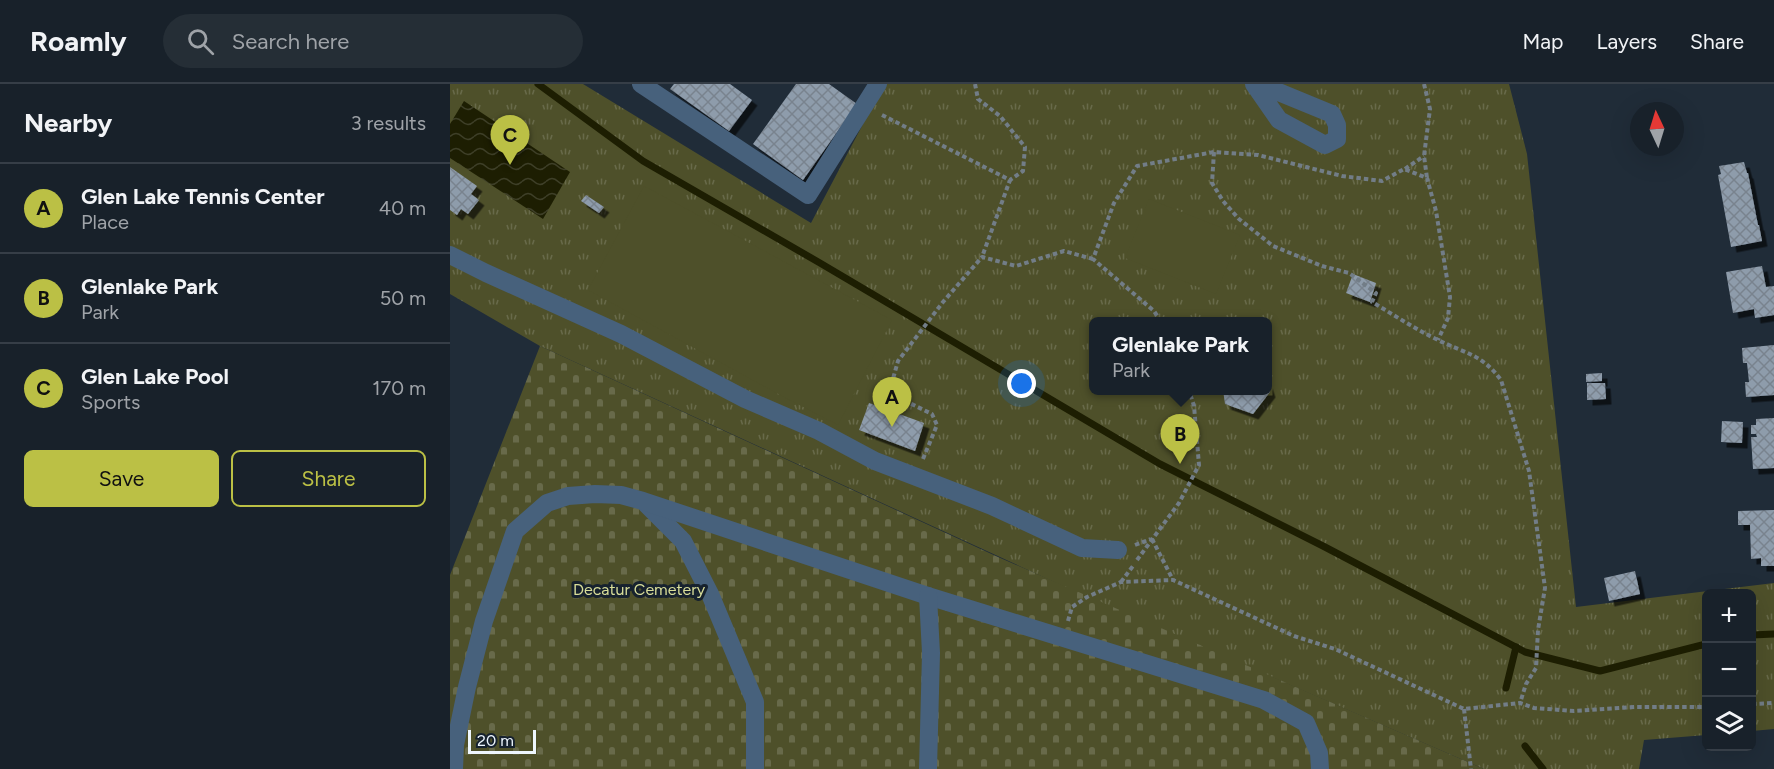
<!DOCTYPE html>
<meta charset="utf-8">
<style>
body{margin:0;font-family:Figtree,sans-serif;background:#252e36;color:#f1f3f6}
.controls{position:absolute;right:18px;bottom:18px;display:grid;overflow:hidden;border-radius:9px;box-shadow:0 6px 24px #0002}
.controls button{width:54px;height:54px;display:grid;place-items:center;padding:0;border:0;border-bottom:2px solid #363e47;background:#18212a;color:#f1f3f6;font:30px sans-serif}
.compass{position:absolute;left:1180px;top:18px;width:54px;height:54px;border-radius:50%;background:#18212a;box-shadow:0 6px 24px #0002;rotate:356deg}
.scale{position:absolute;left:18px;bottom:15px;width:68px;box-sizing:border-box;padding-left:6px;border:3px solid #eef6fe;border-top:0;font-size:16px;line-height:21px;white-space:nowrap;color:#eef6fe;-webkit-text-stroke:4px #17222e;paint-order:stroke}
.you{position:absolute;left:572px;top:300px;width:21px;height:21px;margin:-15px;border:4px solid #fff;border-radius:50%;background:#1a73e8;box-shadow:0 0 0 9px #1a73e833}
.badge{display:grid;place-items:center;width:39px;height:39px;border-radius:50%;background:#bbc045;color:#111;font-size:20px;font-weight:700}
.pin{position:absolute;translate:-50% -50px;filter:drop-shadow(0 2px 3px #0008)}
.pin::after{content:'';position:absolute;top:32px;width:21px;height:18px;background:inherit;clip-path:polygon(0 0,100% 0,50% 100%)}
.popup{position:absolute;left:639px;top:233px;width:183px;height:78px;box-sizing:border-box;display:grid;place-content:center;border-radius:9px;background:#18212a;filter:drop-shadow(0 2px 4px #0005);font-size:20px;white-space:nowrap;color:#9fa3a8}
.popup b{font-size:22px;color:#f1f3f6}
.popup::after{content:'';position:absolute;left:50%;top:100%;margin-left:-12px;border:12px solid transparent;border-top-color:#18212a}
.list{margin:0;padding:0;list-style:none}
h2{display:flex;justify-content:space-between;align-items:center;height:78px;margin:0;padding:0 24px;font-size:26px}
h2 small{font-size:20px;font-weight:400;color:#9fa3a8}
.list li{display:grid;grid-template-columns:39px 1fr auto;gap:18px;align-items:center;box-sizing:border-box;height:90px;padding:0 24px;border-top:2px solid #363e47}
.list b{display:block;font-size:22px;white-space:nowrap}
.list p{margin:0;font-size:20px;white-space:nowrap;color:#9fa3a8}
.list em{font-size:20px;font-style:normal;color:#9fa3a8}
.actions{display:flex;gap:12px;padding:18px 24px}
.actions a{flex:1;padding:14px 0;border:2px solid #bbc045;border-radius:9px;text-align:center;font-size:21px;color:#bbc045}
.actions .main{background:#bbc045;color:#111}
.icon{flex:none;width:33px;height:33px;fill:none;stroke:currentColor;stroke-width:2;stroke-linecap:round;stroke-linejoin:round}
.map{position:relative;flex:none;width:1324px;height:685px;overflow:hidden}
header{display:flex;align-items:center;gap:36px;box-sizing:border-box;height:84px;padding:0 30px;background:#18212a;border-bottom:2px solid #363e47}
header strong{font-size:28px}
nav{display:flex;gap:33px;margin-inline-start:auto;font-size:21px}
.search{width:420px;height:54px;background:#252e36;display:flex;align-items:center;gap:15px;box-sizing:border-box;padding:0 21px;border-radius:33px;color:#9fa3a8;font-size:22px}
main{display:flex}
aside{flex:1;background:#18212a}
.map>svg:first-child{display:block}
.grass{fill:url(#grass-tufts);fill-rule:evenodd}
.cemetery{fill:url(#cemetery-stones)}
.garden{fill:#4e502a}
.water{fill:url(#water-waves)}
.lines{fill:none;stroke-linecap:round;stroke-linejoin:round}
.stream{stroke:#1d1e02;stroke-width:7}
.building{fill:url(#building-cross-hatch);filter:url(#shadow)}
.path{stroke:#727d87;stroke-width:4;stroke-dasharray:4.5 3;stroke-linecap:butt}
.minor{stroke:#47617c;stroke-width:18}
.labels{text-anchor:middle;stroke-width:6;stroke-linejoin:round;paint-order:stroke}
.park-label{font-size:16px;fill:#d9de99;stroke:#17222e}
</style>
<header>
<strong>Roamly</strong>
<div class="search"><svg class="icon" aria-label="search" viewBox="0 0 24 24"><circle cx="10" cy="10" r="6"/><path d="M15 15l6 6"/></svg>Search here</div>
<nav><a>Map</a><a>Layers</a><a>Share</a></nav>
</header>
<main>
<aside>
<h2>Nearby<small>3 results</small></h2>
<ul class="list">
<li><span class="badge">A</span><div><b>Glen Lake Tennis Center</b><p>Place</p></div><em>40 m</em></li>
<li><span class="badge">B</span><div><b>Glenlake Park</b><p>Park</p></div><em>50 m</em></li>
<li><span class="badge">C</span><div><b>Glen Lake Pool</b><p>Sports</p></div><em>170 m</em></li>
</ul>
<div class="actions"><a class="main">Save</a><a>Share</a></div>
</aside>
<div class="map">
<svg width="1324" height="685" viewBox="0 0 1324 685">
<defs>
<pattern id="grass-tufts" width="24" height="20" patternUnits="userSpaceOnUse" patternTransform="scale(1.5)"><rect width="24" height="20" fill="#4e502a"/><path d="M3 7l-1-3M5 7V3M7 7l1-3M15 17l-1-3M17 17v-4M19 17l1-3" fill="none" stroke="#686a4a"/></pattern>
<pattern id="cemetery-stones" width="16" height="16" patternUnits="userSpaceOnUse" patternTransform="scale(1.5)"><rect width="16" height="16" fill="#4e502a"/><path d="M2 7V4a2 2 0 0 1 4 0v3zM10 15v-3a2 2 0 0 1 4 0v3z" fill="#686a4a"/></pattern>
<pattern id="water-waves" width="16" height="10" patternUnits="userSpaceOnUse" patternTransform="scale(1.5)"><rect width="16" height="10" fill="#1d1e02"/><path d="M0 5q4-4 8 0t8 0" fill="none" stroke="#3e3f28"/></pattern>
<pattern id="building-cross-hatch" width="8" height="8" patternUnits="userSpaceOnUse" patternTransform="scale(1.5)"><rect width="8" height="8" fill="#8e9cab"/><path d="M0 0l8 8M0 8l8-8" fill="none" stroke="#79838e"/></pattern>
<filter id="shadow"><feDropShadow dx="5.5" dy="5.5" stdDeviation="0" flood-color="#0009"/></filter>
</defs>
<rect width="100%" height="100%" fill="#202c38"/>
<path class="grass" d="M0,0H133L361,139L434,0H1059L1077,70L1126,523L1324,499V645L1302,647V509H1256V651L1194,656L1189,685H1034L637,513L90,262L0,210ZM643,238H817V306H643Z"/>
<path class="cemetery" d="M90,262L548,473L1034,685H0V491Z"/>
<g class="garden">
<path d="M194,102L442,236L388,341L332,312L138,206Z"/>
<path d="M699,115L790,151L766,210L675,174Z"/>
</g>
<path class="water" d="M14,17L120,88L93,135L0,74V40Z"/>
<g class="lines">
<g class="stream">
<path d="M88,0L193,77L370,179L710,380L873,462L1075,568L1150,587L1256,560"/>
<path d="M1302,551L1324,550"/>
<path d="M1056,604L1066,563"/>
<path d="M1075,662L1093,685"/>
</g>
</g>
<g class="building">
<path d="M224,0H280L302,16L279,47L220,5Z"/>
<path d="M346,0H379L407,20L353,96L303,60Z"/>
<path d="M1294,78L1297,89H1298L1308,141H1309L1312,157L1281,163L1268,91L1271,90L1269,82Z"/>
<path d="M0,83L27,102L21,110L29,116L18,130L11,125L7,131L0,126Z"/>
<path d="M136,111L154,123L149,129L131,117Z"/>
<path d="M1312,182L1316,203L1324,202V231L1305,234L1304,225L1283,229L1276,188Z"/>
<path d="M903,190L926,199L920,218L896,209Z"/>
<path d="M1324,261V311L1296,313L1295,298H1299L1297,279H1293L1292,264Z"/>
<path d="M1152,289V297L1136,298V290Z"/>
<path d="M817,299L820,308L803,330L775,320L773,306H817Z"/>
<path d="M1137,299H1155L1156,315L1137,316Z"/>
<path d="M419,319L474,339L465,367L409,346Z"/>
<path d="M1324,334V384L1303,385L1301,353H1307L1306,350H1301V341H1306V335Z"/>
<path d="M1272,337L1293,338L1292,359L1271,358Z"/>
<path d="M1324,426V482H1311V474L1301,475L1300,441H1288V427Z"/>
<path d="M1185,487L1190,510L1159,517L1154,494Z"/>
</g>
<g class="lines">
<g class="path">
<path d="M525,0L528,15L550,32L575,63L573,87L560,96"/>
<path d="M974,0L980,25L974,72L977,94"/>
<path d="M432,31L560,96L532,173"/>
<path d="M764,68L762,99L773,117L789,135L823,162L872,182L899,189L926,209L922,218C944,231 965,245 988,256C1014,269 1032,270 1051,296L1079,387L1095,504L1088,546L1086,584L1076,600L1070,619"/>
<path d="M955,85L974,72"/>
<path d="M711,238L704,227L643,175L664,119L687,82L764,68L808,71L892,92L932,97L954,85L977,94L986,127L1000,213L998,234L988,256"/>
<path d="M473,375L487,341L482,330L439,309L448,277L493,218L532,173L566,182L614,167L643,175"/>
<path d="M702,455L723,496"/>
<path d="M685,461L701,455"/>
<path d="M687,476L729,419L749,381L744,322L739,306"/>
<path d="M671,498L683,482"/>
<path d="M618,537L622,523L637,513L671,498L723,496L844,552L885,565L1014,625L1070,619L1084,624L1124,627L1185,623H1256"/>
<path d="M1302,620L1324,619"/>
<path d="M1014,625L1021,685"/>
</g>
<g class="minor">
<path d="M191,0L358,111L428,0"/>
<path d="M804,0L829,36L875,61L887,55V41L882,30L809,0"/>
<path d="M0,171L36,189L171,250L295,315L369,347L425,377L542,422L632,464L668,466"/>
<path d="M197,421L233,457L260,510L305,618V685"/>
<path d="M4,685L5,661L17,603L34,537L65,447L97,419L118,412L145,410L171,411L193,417L478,512L814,616L856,639L869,669L870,685"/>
<path d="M478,685L481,569L478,512"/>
</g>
</g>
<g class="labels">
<g class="park-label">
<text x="189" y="511">Decatur Cemetery</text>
</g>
</g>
</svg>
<div class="controls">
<button>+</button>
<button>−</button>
<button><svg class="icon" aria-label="layers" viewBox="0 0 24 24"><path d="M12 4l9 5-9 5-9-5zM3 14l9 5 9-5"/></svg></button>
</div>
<svg class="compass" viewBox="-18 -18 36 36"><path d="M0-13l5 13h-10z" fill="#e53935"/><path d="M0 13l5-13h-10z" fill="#9fa3a8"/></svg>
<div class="scale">20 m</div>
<div class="you"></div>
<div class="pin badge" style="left:442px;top:343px">A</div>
<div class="pin badge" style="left:730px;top:380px">B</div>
<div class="popup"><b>Glenlake Park</b>Park</div>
<div class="pin badge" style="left:60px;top:81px">C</div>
</div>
</main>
